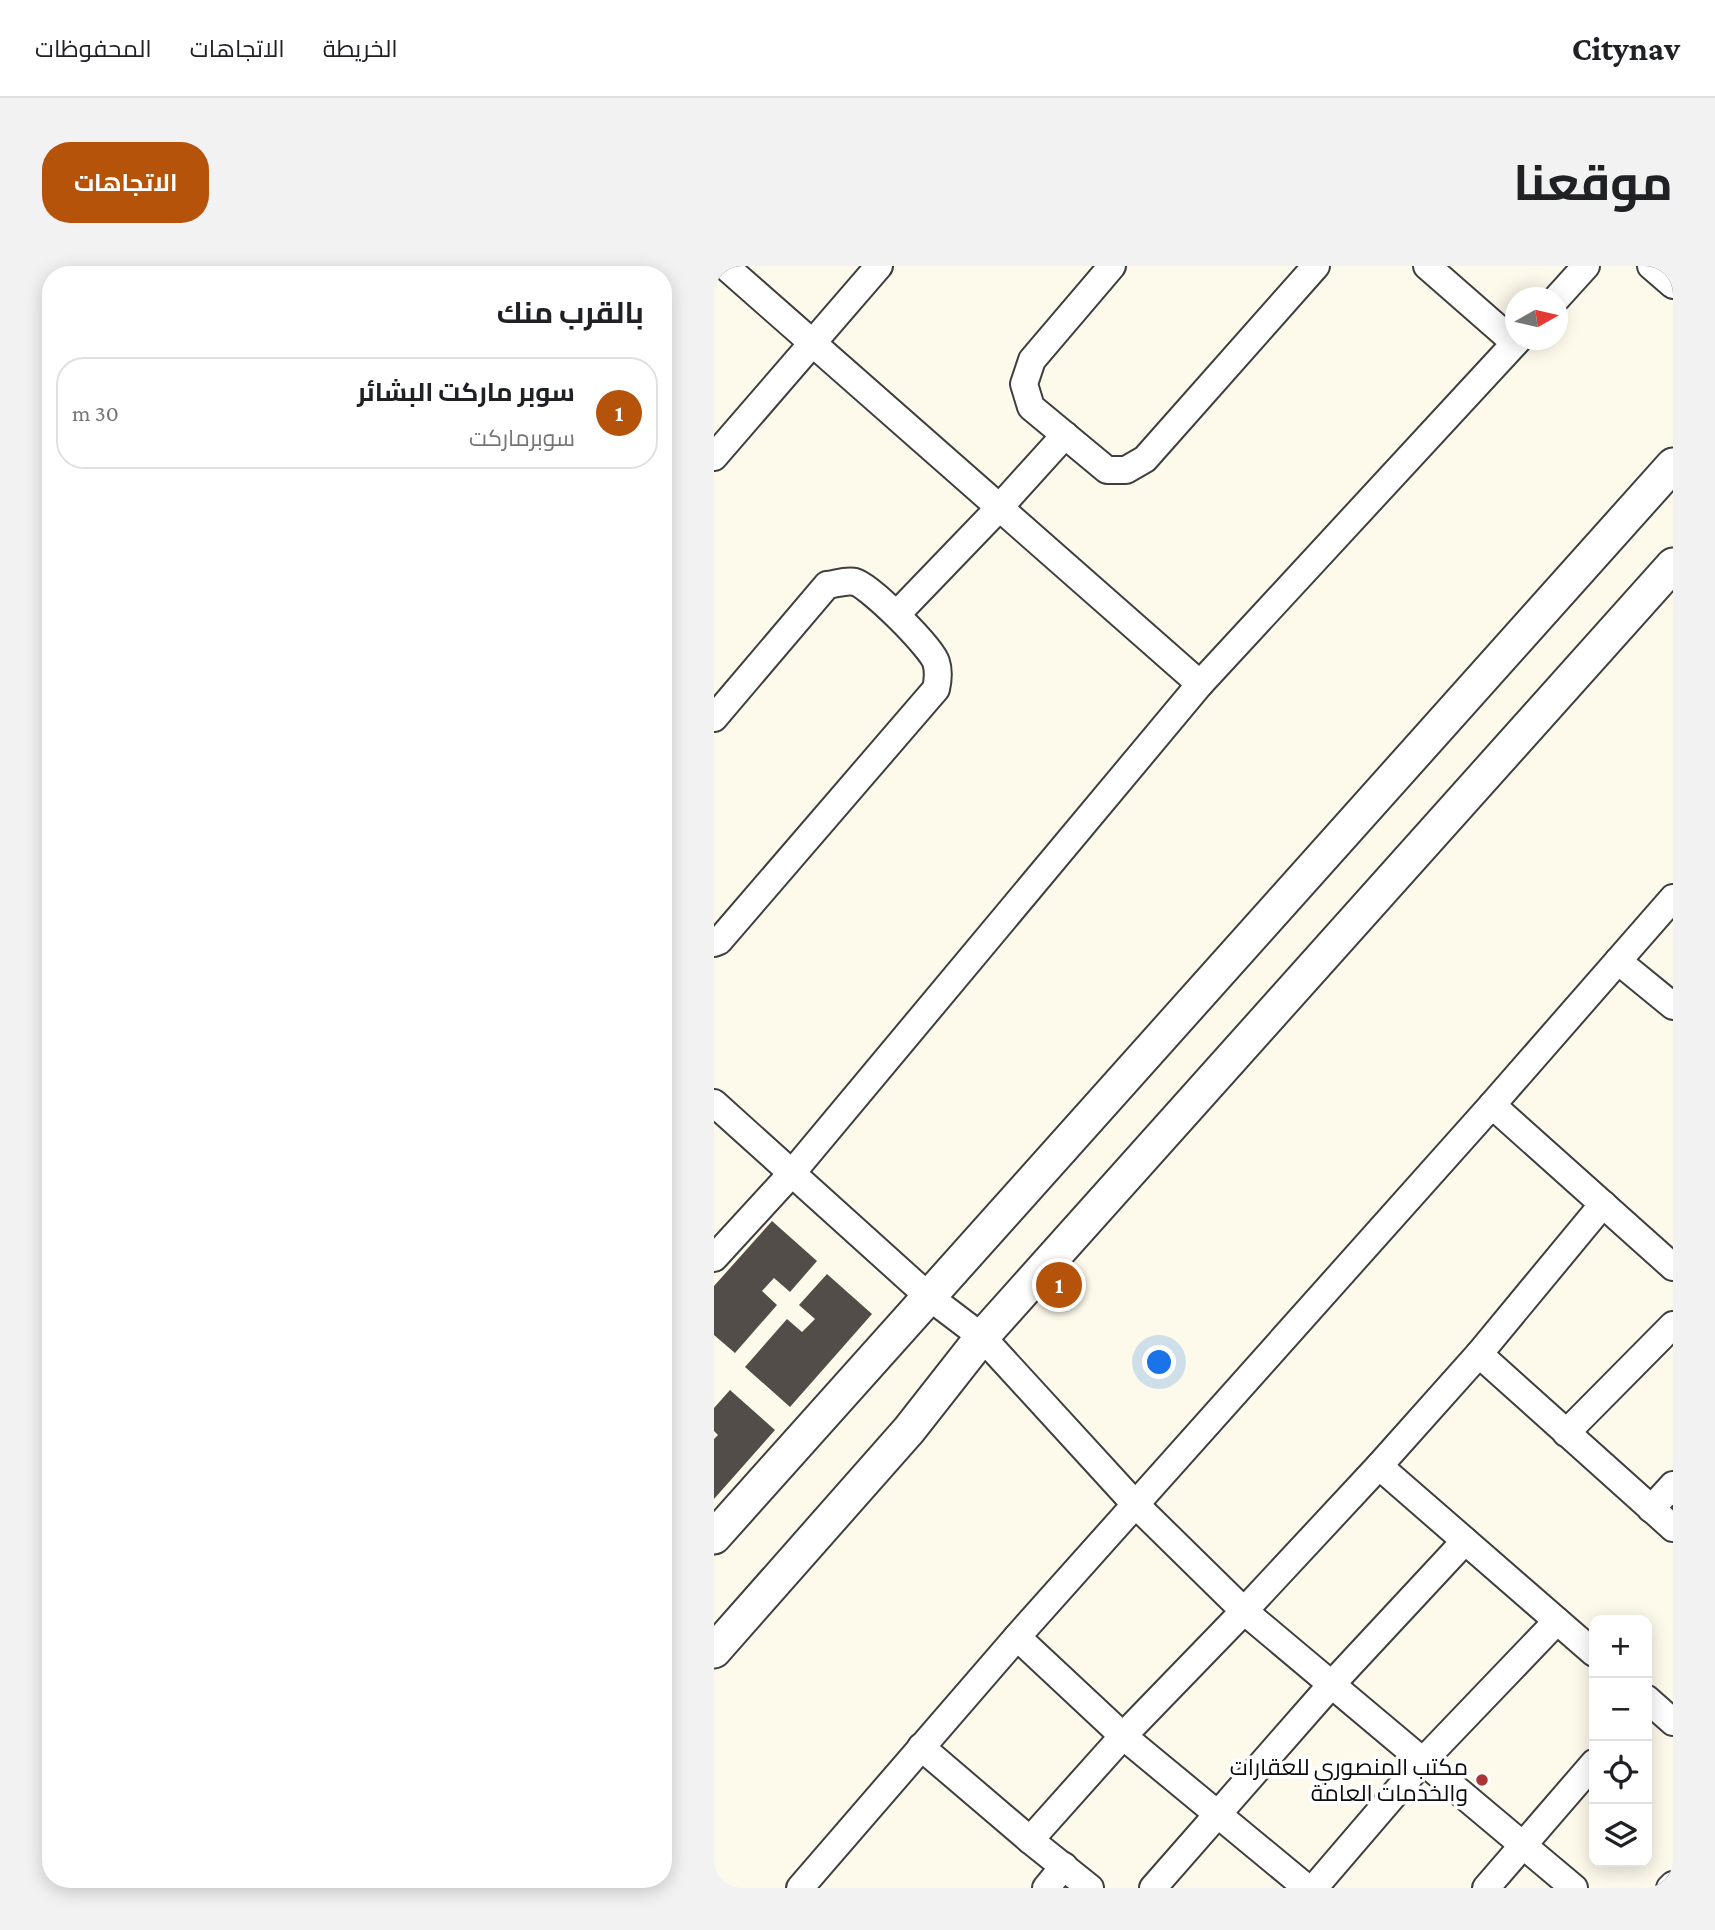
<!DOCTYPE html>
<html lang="ar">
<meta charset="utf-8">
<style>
body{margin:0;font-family:"Crimson Pro",Cairo,serif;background:#f2f2f2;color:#202124;direction:rtl}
.controls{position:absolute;right:21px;bottom:21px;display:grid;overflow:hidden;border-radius:14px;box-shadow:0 4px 18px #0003}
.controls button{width:63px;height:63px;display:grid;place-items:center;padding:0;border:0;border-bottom:2px solid #e0e0e0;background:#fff;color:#202124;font:35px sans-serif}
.compass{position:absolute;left:791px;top:21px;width:63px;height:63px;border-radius:50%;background:#fff;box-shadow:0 4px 18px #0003;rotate:82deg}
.you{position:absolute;left:446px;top:1097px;width:24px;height:24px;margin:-18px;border:5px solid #fff;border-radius:50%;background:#1a73e8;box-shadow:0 0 0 10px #1a73e833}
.badge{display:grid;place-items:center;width:46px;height:46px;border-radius:50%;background:#b45309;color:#fff;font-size:23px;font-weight:700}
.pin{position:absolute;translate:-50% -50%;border:4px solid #fff;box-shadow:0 2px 7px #0006}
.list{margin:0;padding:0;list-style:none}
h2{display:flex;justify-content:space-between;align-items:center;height:91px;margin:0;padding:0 28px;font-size:30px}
h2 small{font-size:23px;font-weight:400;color:#757577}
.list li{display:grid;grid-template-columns:46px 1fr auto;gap:21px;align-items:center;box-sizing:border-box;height:112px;margin:0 14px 14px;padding:0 14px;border:2px solid #e0e0e0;border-radius:28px}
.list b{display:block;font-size:26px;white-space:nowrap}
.list p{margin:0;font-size:23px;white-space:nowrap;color:#757577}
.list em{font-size:23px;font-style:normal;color:#757577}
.icon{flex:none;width:38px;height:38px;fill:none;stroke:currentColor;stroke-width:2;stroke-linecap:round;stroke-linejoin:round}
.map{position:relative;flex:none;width:959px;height:1622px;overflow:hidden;direction:ltr;border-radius:28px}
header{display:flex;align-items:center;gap:42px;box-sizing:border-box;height:98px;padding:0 35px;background:#fff;border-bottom:2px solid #e0e0e0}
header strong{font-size:33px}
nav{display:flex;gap:38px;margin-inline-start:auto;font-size:24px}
.intro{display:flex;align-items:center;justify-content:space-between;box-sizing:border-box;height:168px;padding:0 42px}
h1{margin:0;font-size:49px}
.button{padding:18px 32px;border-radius:28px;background:#b45309;color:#fff;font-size:24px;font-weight:700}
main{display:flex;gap:42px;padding:0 42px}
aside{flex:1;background:#fff;border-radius:28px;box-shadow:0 4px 18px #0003}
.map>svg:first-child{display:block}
.building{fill:#534d49}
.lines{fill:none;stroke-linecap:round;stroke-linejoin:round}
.minor-casing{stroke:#3f3f3f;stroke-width:30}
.tertiary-casing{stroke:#3f3f3f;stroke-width:37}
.minor{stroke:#fff;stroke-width:26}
.tertiary{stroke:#fff;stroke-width:33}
.poi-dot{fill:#aa3536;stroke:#fff;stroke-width:2.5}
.labels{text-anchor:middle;stroke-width:7;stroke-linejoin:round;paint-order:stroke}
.poi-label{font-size:23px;fill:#0c0c0c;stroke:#fff;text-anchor:end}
</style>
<header>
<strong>Citynav</strong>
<nav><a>الخريطة</a><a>الاتجاهات</a><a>المحفوظات</a></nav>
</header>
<div class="intro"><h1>موقعنا</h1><a class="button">الاتجاهات</a></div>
<main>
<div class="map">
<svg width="959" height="1622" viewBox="0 0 959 1622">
<rect width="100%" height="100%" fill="#fdfaec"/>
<g class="building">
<path d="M58,955L103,995L76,1026L60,1012L48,1025L63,1039L21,1087L0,1069V1020Z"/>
<path d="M113,1008L158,1048L76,1141L31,1101L73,1053L88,1066L101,1053L85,1039Z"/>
<path d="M16,1124L61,1164L0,1233V1173L4,1169L0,1165V1142Z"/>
</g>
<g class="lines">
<g class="minor-casing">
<g id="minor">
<path d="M11,0L486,418"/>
<path d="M398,0L318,94L310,118L317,141L393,204H412L431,193L602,0"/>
<path d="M713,0L801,77"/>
<path d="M937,0L959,19"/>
<path d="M843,32L872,0"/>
<path d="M0,191L165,0"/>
<path d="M183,348L285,242L351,169"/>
<path d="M0,452L113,319C122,318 132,314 141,316C156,320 217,381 222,396C225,405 224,414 222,423L5,675L0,677"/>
<path d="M904,695L959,740"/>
<path d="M0,837L214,1030L268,1071L421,1238L530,1345L860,1622"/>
<path d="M778,839L959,1001"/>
<path d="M0,992L78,907L486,418L804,74"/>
<path d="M765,1088L889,938"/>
<path d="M852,1167L959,1059"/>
<path d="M665,1200L880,1387"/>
<path d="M937,1243L959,1219"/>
<path d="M303,1371L409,1470L593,1622"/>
<path d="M933,1433L959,1456"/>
<path d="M207,1481L316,1574L376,1622"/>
<path d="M316,1574L409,1470L530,1345L665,1200L765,1088L959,1262"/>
<path d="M86,1622L303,1371L778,839L959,632"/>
<path d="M332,1622L350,1600"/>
<path d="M439,1622L617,1419L751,1275"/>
<path d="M600,1622L708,1496L843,1355"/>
<path d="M772,1622L880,1497"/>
<path d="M956,1622L959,1619"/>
</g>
</g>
<g class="tertiary-casing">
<g id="tertiary">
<path d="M0,1271L959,199"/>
<path d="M0,1385L195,1164L268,1071L959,299"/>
</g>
</g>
<use href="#minor" class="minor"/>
<use href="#tertiary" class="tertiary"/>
</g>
<circle class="poi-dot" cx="768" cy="1514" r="7"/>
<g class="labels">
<g class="poi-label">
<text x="754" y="1509">مكتب المنصوري للعقارات<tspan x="754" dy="26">والخدمات العامة</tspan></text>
</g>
</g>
</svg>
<div class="controls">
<button>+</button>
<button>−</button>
<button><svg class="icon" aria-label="locate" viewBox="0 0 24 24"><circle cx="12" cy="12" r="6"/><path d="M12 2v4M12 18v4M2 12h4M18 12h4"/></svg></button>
<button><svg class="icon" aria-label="layers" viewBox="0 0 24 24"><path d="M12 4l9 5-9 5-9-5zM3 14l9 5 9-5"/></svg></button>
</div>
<svg class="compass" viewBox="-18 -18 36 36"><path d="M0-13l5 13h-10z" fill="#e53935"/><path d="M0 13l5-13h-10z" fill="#757577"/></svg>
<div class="you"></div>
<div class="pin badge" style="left:345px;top:1019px">1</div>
</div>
<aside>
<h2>بالقرب منك<small></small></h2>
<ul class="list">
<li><span class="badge">1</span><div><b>سوبر ماركت البشائر</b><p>سوبرماركت</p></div><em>30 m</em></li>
</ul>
</aside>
</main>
